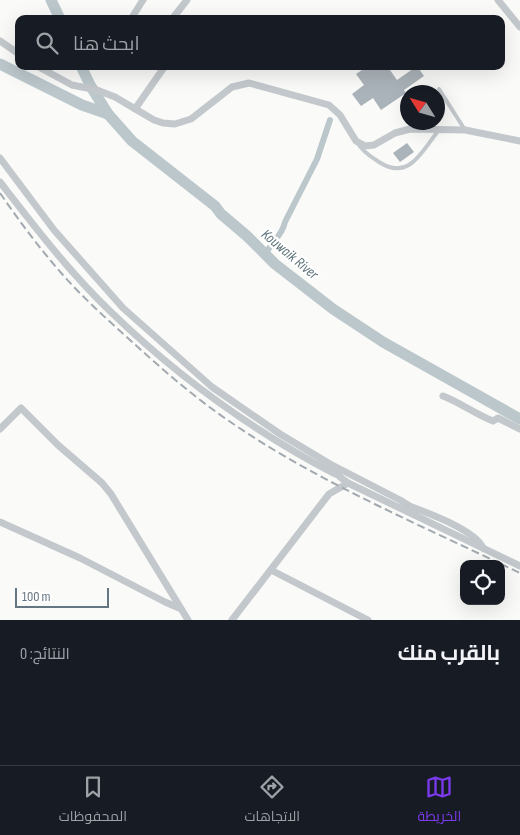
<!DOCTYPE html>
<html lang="ar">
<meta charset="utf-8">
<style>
body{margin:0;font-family:"Sofia Sans Condensed",Cairo,sans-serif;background:#242831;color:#f1f3f6;direction:rtl}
.controls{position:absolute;right:15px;bottom:15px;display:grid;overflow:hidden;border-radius:10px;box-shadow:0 5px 20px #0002}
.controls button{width:45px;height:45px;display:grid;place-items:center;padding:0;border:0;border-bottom:1px solid #363941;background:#171b24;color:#f1f3f6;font:25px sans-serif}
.compass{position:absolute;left:400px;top:85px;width:45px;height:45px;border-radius:50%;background:#171b24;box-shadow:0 5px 20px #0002;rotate:307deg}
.scale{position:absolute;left:15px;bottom:12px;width:94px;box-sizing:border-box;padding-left:5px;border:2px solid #657683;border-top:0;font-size:14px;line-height:18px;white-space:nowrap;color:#657683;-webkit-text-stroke:4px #fff;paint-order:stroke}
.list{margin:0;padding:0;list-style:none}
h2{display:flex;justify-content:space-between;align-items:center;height:65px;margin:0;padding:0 20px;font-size:21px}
h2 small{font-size:16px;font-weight:400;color:#9ea1a6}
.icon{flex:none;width:28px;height:28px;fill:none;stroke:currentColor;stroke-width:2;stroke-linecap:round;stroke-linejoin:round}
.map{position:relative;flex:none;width:520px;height:620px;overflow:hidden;direction:ltr}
.search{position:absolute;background:#171b24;box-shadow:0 5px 20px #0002;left:15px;right:15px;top:15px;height:55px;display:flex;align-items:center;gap:12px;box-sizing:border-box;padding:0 18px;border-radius:10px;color:#9ea1a6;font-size:19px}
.sheet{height:145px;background:#171b24}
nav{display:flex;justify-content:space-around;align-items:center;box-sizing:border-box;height:70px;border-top:1px solid #363941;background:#171b24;font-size:14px;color:#9ea1a6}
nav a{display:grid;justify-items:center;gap:2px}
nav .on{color:#7c3aed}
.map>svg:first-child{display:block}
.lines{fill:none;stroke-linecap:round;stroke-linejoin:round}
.canal{stroke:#bbc7cb;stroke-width:6}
.river{stroke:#bbc7cb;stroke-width:11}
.building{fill:#aab3b9}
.lane{stroke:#c3c8cc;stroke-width:4}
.street{stroke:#c3c8cc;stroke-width:7}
.rail{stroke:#a2aab0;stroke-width:2;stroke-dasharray:8 4;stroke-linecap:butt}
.labels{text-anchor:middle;stroke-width:5;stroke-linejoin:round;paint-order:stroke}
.water-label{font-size:15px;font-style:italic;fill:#60757c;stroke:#fff}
</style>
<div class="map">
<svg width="520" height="620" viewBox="0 0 520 620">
<rect width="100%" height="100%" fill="#fafaf8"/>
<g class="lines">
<path class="canal" d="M265,256C270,242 282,237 285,222L317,159L330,120"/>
<g class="river">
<path d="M51,0L60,19"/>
<path d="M0,64L82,105L108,114"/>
<path d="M81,66L90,85L108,114L132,141L215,206L221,214L247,236L275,264L333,309L383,342L520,419"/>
</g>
</g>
<g class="building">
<path d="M368,66H395L390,70L397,80L417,66L424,76L404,90L406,93L381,110L373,98L361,106L352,94L364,85L356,74Z"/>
<path d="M407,143L414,152L400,162L393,153Z"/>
</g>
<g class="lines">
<g class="lane">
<path d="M439,89L465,130"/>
<path d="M359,145C364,153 372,157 379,162C410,182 422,150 439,130"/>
</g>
<g class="street">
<path d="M498,0L520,27"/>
<path d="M131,19L143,0"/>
<path d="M172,19L187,0"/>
<path d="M0,41L19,54"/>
<path d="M37,66L72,85L97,90L115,97L154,120L163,123L175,124L191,119L232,87L249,83L329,105L340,115L356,141L365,146L374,145L395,133L410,129L465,130L520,141"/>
<path d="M135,109L165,66"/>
<path d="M0,158L54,230L123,308L212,387L280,434L330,464L340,477L348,483L329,494L232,620"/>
<path d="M0,182C35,227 70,273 111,312C178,377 253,431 335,474"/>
<path d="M443,396C461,403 475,414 493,421L498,418L520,429"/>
<path d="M0,429L21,408L58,445L102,483L111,494L188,620"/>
<path d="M332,465L400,500L411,507L416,515"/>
<path d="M348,483L520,566"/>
<path d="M412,507C430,514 475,530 483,548"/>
<path d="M0,522L80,558L165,602L179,608"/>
<path d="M271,570L368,620"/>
</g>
<g class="rail">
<path d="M0,193C22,225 46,257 72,285C94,308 118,329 141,350C169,375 198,400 229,421C313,479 409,520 501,564"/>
<path d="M501,564L520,573"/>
</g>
</g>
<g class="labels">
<g class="water-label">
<text transform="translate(290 254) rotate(40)" y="5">Kouwaik River</text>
</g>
</g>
</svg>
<div class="controls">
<button><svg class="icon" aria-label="locate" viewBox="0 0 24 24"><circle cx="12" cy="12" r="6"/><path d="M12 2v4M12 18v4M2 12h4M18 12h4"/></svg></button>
</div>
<svg class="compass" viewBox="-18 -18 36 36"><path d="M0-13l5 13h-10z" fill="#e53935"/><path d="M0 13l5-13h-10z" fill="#9ea1a6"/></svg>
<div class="scale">100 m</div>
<div class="search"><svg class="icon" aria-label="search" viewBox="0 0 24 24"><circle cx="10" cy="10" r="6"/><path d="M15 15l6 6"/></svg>ابحث هنا</div>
</div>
<section class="sheet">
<h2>بالقرب منك<small>النتائج: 0</small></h2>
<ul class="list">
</ul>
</section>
<nav>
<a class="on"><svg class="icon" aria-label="map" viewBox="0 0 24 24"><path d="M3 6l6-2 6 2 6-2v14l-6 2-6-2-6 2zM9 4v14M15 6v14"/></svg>الخريطة</a>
<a><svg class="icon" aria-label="directions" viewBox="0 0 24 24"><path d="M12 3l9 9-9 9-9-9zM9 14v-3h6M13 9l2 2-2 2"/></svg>الاتجاهات</a>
<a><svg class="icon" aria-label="saved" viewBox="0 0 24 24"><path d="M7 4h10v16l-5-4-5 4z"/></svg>المحفوظات</a>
</nav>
